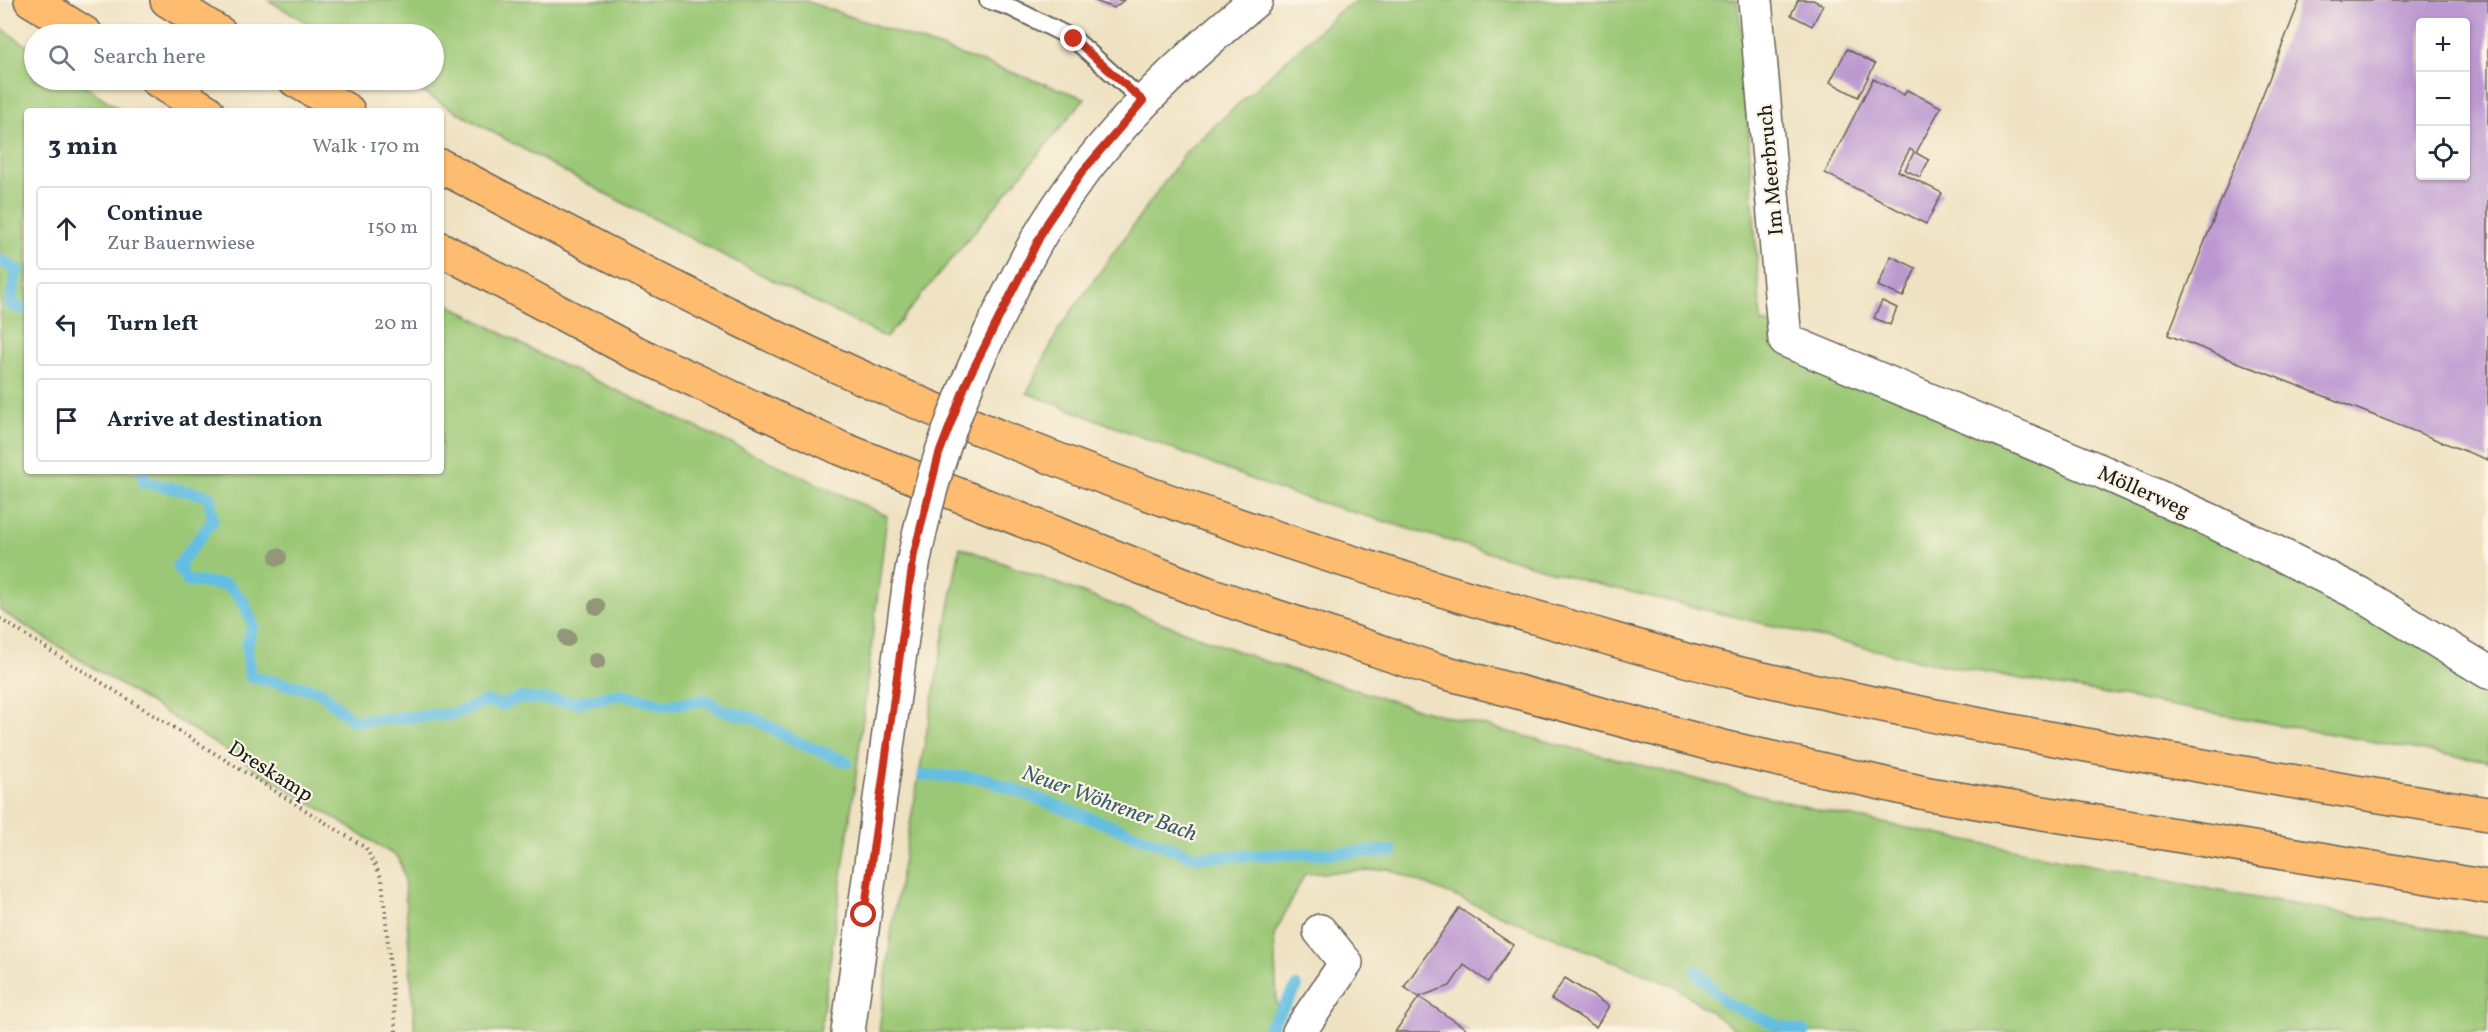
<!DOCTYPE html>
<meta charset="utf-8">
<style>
body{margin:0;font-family:Vollkorn,serif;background:#f6f6f7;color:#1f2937}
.controls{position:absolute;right:18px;top:18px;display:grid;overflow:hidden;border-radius:6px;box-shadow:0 2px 4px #0004}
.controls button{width:54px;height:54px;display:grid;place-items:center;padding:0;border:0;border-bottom:2px solid #e0e1e3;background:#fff;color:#1f2937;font:30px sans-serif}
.stop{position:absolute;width:18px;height:18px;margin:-14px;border:4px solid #c8321e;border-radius:50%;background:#fff}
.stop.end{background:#c8321e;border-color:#fff;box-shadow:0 2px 6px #0008}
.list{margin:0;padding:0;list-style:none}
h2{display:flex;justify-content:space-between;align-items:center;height:78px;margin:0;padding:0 24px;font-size:26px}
h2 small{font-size:20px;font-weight:400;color:#747a83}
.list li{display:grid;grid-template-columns:39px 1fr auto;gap:18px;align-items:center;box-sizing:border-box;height:84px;margin:0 12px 12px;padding:0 12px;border:2px solid #e0e1e3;border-radius:6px}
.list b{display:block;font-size:22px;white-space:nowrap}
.list p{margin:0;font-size:20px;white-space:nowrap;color:#747a83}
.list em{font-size:20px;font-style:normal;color:#747a83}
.icon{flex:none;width:33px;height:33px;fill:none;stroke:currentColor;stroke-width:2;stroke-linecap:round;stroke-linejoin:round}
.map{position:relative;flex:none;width:2488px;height:1032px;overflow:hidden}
.search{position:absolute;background:#fff;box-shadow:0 2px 4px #0004;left:24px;top:24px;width:420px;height:66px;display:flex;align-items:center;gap:15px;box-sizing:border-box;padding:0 21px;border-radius:33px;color:#747a83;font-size:22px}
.panel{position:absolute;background:#fff;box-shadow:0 2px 4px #0004;left:24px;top:108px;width:420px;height:366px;border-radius:6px}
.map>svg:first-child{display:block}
.grass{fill:#9bc876;stroke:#5c7249;stroke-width:1.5}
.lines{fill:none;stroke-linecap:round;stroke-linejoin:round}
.stream{stroke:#63bee1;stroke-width:12}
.building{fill:#bc98d1;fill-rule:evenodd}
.service-casing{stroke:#666156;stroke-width:20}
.minor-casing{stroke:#666156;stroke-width:36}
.motorway-casing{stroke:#666156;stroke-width:36}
.path{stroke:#666156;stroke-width:4;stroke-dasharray:1.5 4.5;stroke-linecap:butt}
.service{stroke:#fff;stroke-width:16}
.minor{stroke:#fff;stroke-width:33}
.motorway{stroke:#fdbc70;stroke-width:33}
.minor-bridge-casing{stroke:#666156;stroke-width:36;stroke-linecap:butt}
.minor-bridge{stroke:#fff;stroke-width:33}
.tree{fill:#939678}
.route{stroke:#c8321e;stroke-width:8}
.labels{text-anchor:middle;stroke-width:4.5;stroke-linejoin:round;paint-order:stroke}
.street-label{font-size:21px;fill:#1c1c1c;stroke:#fcf5e5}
.water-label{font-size:22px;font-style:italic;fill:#385d6b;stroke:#fcf5e5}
</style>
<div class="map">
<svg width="2488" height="1032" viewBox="0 0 2488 1032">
<rect width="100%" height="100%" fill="#fcf5e5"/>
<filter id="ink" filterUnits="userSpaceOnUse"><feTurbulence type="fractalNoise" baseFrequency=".0167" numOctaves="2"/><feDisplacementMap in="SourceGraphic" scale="12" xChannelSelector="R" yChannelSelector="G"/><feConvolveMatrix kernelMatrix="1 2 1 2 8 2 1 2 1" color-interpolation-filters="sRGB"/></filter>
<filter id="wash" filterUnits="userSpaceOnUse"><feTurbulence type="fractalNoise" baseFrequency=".008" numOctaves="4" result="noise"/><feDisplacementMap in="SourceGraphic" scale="24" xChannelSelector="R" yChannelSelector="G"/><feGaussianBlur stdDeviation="1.35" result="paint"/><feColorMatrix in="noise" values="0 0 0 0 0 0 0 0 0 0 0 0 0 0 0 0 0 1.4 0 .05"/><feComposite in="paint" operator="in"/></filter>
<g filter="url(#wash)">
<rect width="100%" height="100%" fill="#efe2c2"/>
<g class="grass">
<path d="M268,0H803L1085,98L886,338C723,255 559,173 402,80H434V34H326Z"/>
<path d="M1359,0H1737L1742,39L1761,322L1799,334L2488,661V762L1926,662L1584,581L1282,491L1027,393L1059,329L1186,152L1342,9Z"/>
<path d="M0,27L34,51V80H76L122,111H27V471H441V300L547,358L887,516L856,776L820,1032H415L404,877L399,858L0,610Z"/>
<path d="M960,547L1261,660L1414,708L1823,811L2244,896L2488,938V1032H1743L1734,1029L1676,987L1388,869L1305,874L1274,935L1278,1032H879L893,919Z"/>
</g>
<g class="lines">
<g class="stream">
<path d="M0,260L17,270L10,305L27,309"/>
<path d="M143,471L144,482L209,496L213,520L178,566L187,581L227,585L243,601L253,625L247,645L250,677L320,691L353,721L453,714L487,701L502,705L519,698L580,702L620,694L666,705L707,700L721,710L754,718L794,741L847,762"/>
<path d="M923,775L982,778L1195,857L1392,851"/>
<path d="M1696,971L1726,1003L1782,1027L1805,1032"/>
<path d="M1266,1032L1297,987"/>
</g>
</g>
<g id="blocks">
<g class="building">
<path d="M1092,0H1124L1114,8Z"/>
<path d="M1798,0H1813L1823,5L1812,26L1791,15Z"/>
<path d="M2300,0H2488V460L2168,335ZM2420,22H2466V176H2420Z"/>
<path d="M1847,49L1875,64L1858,97L1830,82Z"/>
<path d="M1873,79L1904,95L1907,90L1941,107L1916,153L1929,160L1920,177L1905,170L1914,152L1910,149L1898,171L1942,193L1926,224L1825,173Z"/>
<path d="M1891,256L1916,268L1903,297L1878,286Z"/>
<path d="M1882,301L1897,308L1890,325L1874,318Z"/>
<path d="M1459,908L1513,945L1488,982L1464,965L1450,986L1419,997L1404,987Z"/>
<path d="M1565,978L1609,1006L1596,1027L1551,999Z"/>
<path d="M1419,997L1471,1032H1395Z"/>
</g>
</g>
</g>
<g filter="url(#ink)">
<use href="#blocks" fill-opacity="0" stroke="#666156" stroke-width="1.5"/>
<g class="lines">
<g class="service-casing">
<path id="service" d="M988,0L1012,8L1074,39L1143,101"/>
</g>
<g class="minor-casing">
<g id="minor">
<path d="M1755,0L1785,340L2105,473L2212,521L2360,594L2488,672"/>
<path d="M991,331C1009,295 1026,256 1048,222C1103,135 1177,65 1256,0"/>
<path d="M848,1032L909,587"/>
<path d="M1299,1032L1346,963L1320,931"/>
</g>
</g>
<g class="motorway-casing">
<g id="motorway">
<path d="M31,0L86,34"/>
<path d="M167,0L221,34"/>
<path d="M157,80L207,111"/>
<path d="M295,80L348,111"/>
<path d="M441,166C639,271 838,375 1048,456C1223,524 1403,581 1584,631C1636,646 1688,662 1741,674C1988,731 2238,773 2488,814"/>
<path d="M441,249L630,350L840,448L1206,593L1436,670L1719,746L1929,794L2488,887"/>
</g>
</g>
<path class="path" d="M0,619L366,848L382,879L396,1032"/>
<use href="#service" class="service"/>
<use href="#minor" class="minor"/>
<use href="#motorway" class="motorway"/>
<g class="minor-bridge-casing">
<path id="minor-bridge" d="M909,587C924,497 951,413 991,331"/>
</g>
<use href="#minor-bridge" class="minor-bridge"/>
</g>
<g class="tree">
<circle cx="278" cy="557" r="9"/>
<circle cx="597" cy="607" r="9"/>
<circle cx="567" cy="638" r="9"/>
<circle cx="597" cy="661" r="9"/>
</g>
</g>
<g class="lines" filter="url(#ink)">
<path class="route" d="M864,915L914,553L939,454L967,381L1047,223L1083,171L1143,101L1074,39"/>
</g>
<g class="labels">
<g class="street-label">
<text transform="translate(1770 170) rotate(-95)" y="7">Im Meerbruch</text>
<text transform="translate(2144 491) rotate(24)" y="7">Möllerweg</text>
<text transform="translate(271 771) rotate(32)" y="7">Dreskamp</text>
</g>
<g class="water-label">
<text transform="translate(1110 802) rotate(20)" y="8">Neuer Wöhrener Bach</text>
</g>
</g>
</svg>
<div class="controls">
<button>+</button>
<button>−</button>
<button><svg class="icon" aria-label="locate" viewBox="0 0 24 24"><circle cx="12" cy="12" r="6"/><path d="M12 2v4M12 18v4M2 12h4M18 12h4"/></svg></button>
</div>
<div class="stop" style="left:864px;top:915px"></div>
<div class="stop end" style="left:1074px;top:39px"></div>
<div class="search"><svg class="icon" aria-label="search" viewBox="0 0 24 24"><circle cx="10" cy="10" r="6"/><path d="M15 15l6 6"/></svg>Search here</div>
<section class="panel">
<h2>3 min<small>Walk · 170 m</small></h2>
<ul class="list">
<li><svg class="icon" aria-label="ahead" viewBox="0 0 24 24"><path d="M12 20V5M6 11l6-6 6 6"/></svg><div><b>Continue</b><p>Zur Bauernwiese</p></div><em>150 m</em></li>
<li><svg class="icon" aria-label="left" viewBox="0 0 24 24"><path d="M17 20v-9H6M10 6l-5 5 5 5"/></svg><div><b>Turn left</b></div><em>20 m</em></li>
<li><svg class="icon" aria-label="arrive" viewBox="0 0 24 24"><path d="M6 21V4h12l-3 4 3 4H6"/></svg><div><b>Arrive at destination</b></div></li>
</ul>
</section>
</div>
